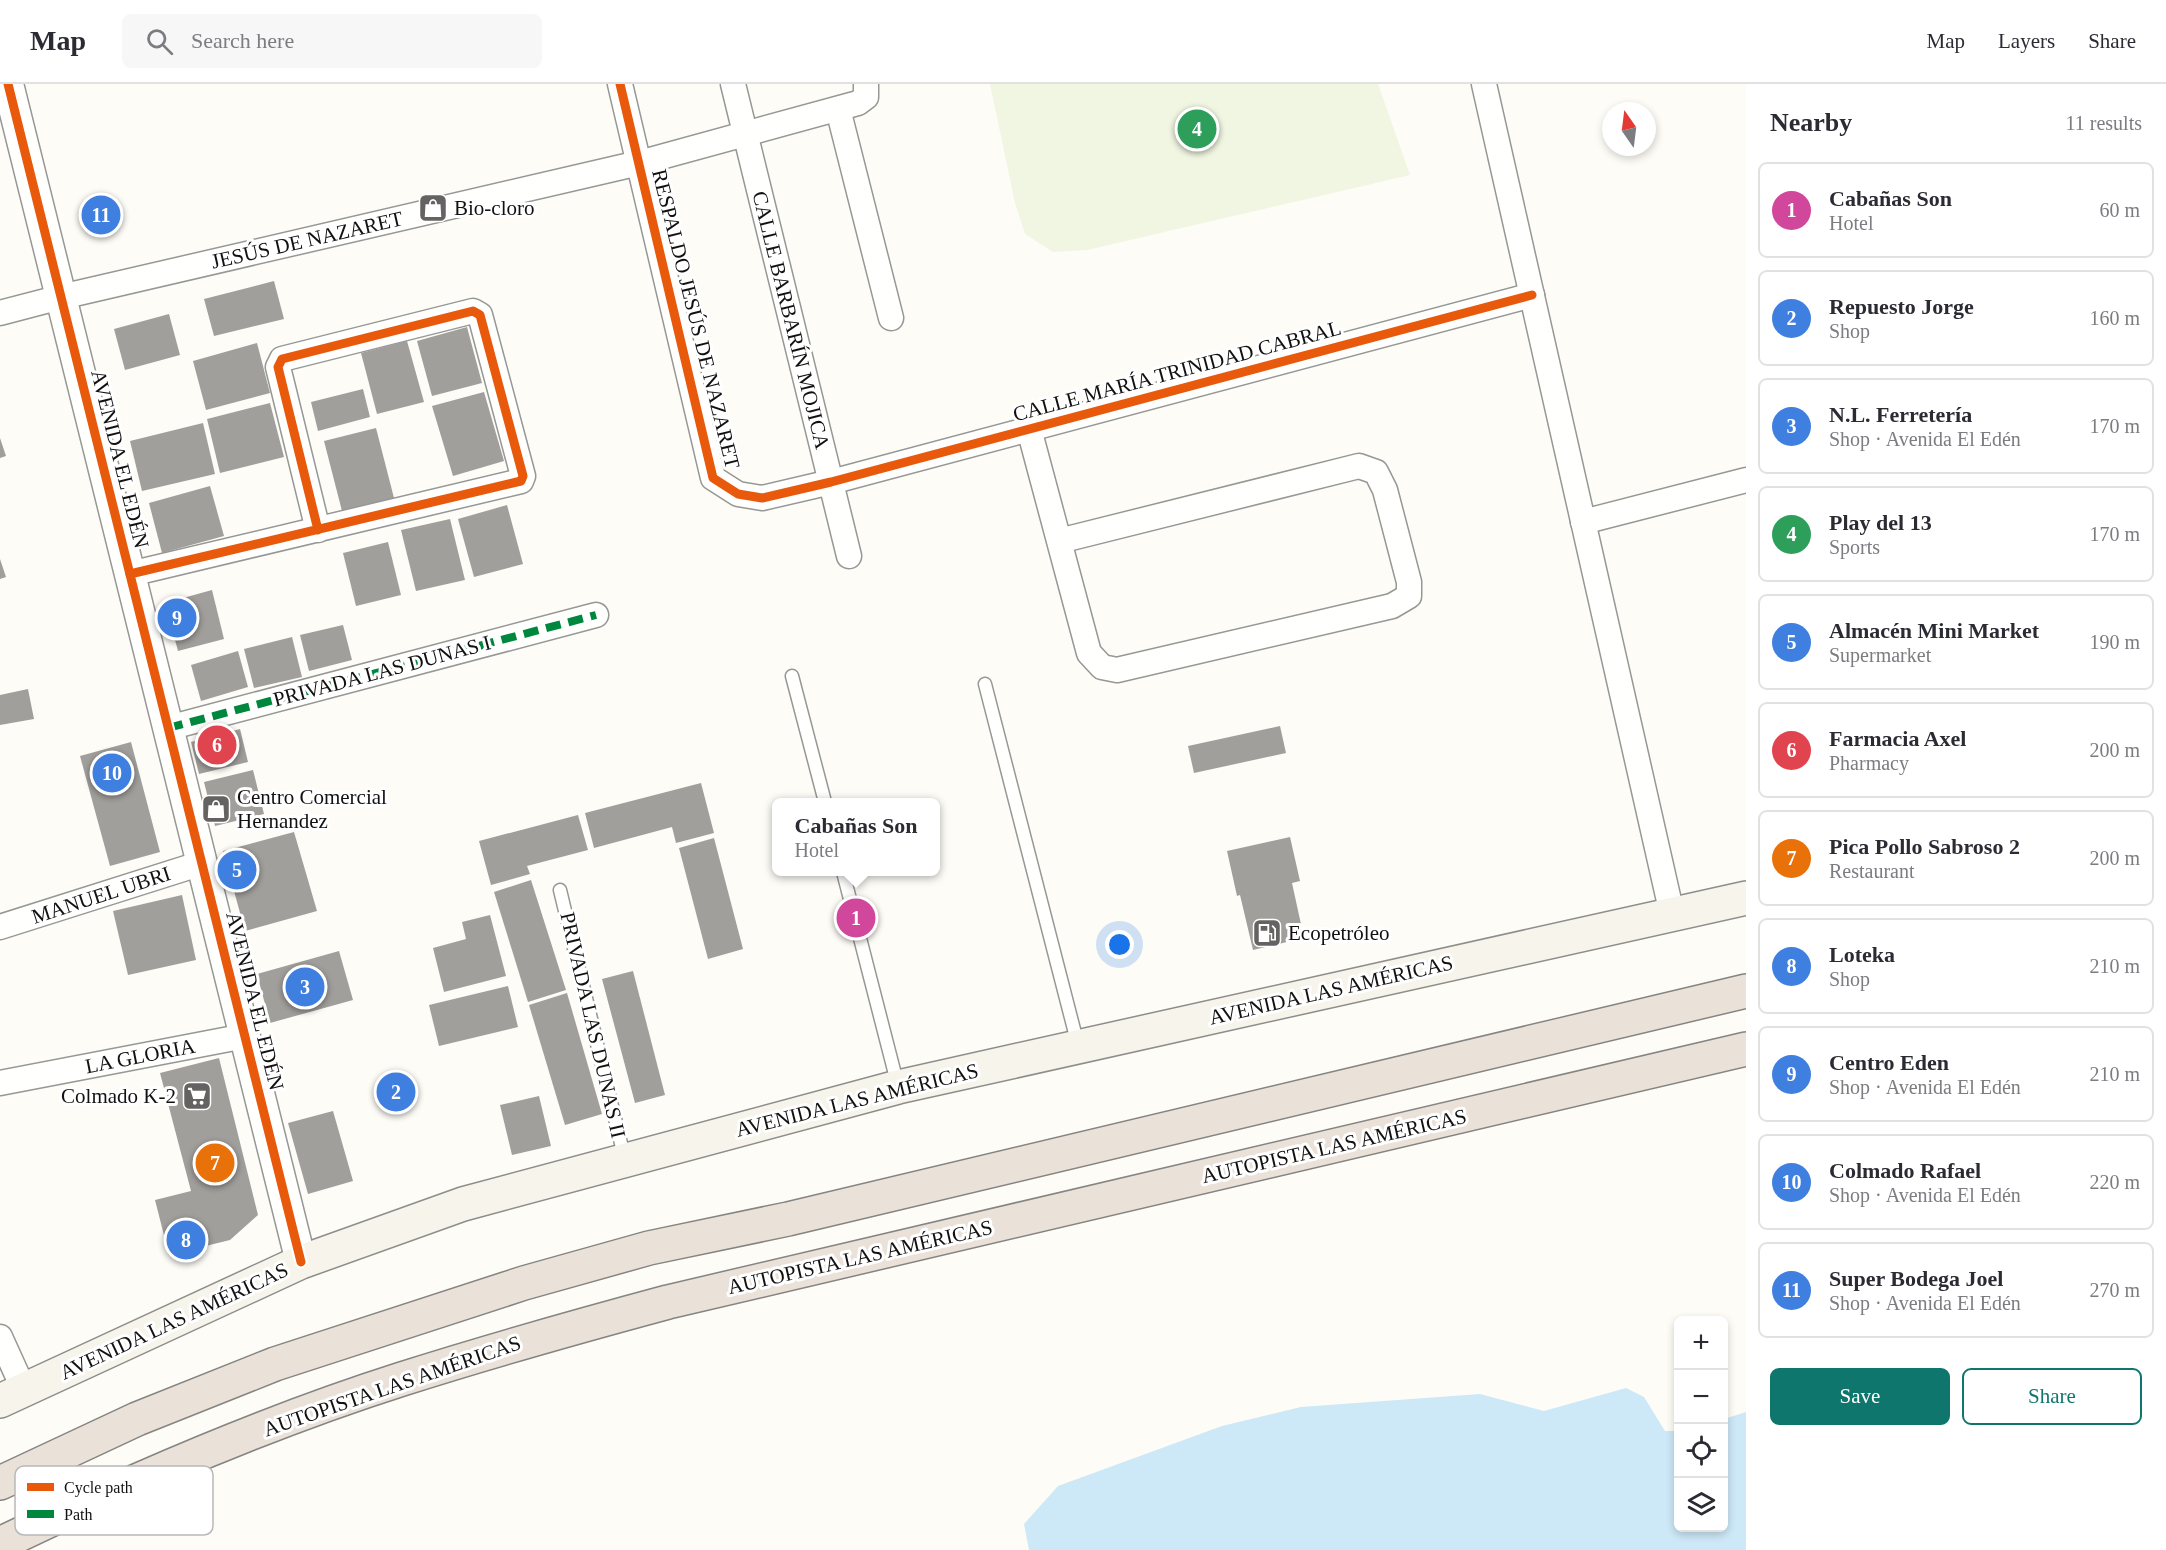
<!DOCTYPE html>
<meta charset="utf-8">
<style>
body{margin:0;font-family:Georgia,serif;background:#f7f7f7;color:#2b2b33}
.controls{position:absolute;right:18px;bottom:18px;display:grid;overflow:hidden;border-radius:9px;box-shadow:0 3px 9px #0003}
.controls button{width:54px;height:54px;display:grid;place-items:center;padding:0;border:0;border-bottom:2px solid #e1e1e2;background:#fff;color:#2b2b33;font:30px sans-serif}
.compass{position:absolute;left:1602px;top:18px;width:54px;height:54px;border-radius:50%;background:#fff;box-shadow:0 3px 9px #0003;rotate:346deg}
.you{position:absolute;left:1120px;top:861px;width:21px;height:21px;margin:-15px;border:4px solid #fff;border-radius:50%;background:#1a73e8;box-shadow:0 0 0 9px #1a73e833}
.badge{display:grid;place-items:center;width:39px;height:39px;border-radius:50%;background:#0f766e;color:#fff;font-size:20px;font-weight:700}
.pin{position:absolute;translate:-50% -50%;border:3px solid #fff;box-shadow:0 2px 6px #0006}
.popup{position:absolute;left:772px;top:714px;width:168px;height:78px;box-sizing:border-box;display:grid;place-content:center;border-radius:9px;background:#fff;filter:drop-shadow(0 2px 4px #0005);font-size:20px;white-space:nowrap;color:#7c7c81}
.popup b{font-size:22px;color:#2b2b33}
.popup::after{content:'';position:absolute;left:50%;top:100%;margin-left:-12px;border:12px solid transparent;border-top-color:#fff}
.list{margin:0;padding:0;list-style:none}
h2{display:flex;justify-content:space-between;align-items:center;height:78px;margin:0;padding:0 24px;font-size:26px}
h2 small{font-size:20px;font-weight:400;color:#7c7c81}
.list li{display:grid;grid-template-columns:39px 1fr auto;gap:18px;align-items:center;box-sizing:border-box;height:96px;margin:0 12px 12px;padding:0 12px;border:2px solid #e1e1e2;border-radius:9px}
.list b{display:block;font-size:22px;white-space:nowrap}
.list p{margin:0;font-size:20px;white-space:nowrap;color:#7c7c81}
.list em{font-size:20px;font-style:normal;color:#7c7c81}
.actions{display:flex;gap:12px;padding:18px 24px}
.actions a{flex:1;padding:14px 0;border:2px solid #0f766e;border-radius:9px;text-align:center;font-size:21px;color:#0f766e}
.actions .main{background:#0f766e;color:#fff}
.icon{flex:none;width:33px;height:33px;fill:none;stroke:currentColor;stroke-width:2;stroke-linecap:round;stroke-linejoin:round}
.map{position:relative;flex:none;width:1746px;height:1466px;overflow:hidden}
header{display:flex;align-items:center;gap:36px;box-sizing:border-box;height:84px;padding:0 30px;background:#fff;border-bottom:2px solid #e1e1e2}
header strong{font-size:28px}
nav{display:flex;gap:33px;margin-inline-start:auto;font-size:21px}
.search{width:420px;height:54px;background:#f7f7f7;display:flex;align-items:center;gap:15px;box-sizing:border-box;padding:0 21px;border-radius:9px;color:#7c7c81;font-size:22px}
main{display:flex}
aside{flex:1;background:#fff}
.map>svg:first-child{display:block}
.pitch{fill:#f0f6e1}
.water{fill:#cde8f7}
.building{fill:#a19f9c}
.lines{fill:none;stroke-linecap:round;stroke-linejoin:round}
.service-casing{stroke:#979795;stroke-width:15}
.minor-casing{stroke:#979795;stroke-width:27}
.tertiary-casing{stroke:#979795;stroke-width:33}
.secondary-casing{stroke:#8e8d8b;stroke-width:36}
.motorway-casing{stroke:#858482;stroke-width:36}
.service{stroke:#fffffe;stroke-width:12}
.minor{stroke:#fffffe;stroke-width:24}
.tertiary{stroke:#fffffe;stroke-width:30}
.secondary{stroke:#f6f4eb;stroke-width:33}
.motorway{stroke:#eae1d8;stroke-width:33}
.quiet{stroke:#00873e;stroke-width:8;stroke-dasharray:15 8;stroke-linecap:butt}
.cycleway-casing{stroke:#fff;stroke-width:13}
.cycleway{stroke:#e8590c;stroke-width:9}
.labels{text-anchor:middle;stroke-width:6;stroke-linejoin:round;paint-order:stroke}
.poi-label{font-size:21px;fill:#111;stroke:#fff;text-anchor:start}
.street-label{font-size:21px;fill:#111;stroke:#fff}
.key{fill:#fff;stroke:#b8b8b8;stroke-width:1.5}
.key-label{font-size:16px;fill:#111}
</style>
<header>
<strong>Map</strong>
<div class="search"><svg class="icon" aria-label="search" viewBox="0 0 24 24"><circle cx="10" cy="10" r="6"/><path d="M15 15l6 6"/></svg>Search here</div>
<nav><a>Map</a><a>Layers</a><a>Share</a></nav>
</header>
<main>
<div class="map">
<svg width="1746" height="1466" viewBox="0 0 1746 1466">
<rect width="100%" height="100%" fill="#fdfcf7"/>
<path class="pitch" d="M990,0H1378L1410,91L1087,166L1053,168L1025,150L1015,119Z"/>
<path class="water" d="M1626,1304L1644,1313L1665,1347H1678V1444H1724V1335L1746,1328V1466H1029L1024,1440L1058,1402L1222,1342L1301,1323L1480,1310L1544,1327Z"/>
<g class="building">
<path d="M274,197L284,235L214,252L204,215Z"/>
<path d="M169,230L180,271L125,286L114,245Z"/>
<path d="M467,243L482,299L432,312L417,257Z"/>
<path d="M407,257L424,318L377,330L361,269Z"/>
<path d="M257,259L270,309L206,326L193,277Z"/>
<path d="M363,305L370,333L318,347L311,318Z"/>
<path d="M484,308L504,377L453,392L432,322Z"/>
<path d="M270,319L284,373L220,389L207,335Z"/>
<path d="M203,339L215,390L142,407L130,357Z"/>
<path d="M376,344L394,414L342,427L324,357Z"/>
<path d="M0,354L6,372L0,374Z"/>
<path d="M210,402L224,452L162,469L149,419Z"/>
<path d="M507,421L523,480L474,493L458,435Z"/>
<path d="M450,435L465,496L416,507L401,446Z"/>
<path d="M388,458L401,511L356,522L343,469Z"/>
<path d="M0,475L6,493L0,495Z"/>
<path d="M212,506L224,555L178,567L165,519Z"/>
<path d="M343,541L352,576L309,587L300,551Z"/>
<path d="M292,553L302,593L254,604L244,565Z"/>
<path d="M238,567L248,603L201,617L191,581Z"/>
<path d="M28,605L34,635L0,641V611Z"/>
<path d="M1280,642L1286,669L1194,689L1188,662Z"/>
<path d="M240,645L248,678L199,690L191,658Z"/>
<path d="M131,658L160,768L110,782L80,672Z"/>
<path d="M253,686L264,730L215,742L204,698Z"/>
<path d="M701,699L714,749L676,759L672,743L594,764L585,729Z"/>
<path d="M578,731L588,766L527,782L530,790L491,801L479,757Z"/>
<path d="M294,748L317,827L245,847L223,767Z"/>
<path d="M1290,753L1300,797L1292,799L1304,854L1253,866L1240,811L1237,812L1227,767Z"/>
<path d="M714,754L743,865L708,875L679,764Z"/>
<path d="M531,796L566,906L528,918L494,808Z"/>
<path d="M182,811L196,876L128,891L113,827Z"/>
<path d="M490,831L506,892L444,908L433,864L466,855L462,838Z"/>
<path d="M339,867L353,916L270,939L257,890Z"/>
<path d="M633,887L665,1011L635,1019L602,895Z"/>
<path d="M508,902L518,943L439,962L429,921Z"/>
<path d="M567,909L602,1030L565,1041L529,921Z"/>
<path d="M219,974L258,1131L230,1156L169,1171L155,1116L191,1107L160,989Z"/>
<path d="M539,1012L551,1062L512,1071L500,1021Z"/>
<path d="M333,1027L353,1097L308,1110L288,1039Z"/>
</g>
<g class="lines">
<g class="service-casing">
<g id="service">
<path d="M792,592L825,718"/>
<path d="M985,600L1078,961"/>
<path d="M843,788L898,1002"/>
<path d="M560,806L625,1076"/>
</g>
</g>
<g class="minor-casing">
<g id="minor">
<path d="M620,0L713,394L738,410L762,414L831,398L1532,211"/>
<path d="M733,0L849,472"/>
<path d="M1484,0L1672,830"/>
<path d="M838,25L891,234"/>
<path d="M0,229L61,213L639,79L858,19L866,13V0"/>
<path d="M1029,345L1089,569L1102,583L1117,586L1392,522L1409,512V498L1385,406L1376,388L1359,382L1059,457"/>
<path d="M1583,438L1746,396"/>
<path d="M130,490L521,397L523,392L480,231L473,227L282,275L278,283L318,446"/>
<path d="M168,644L596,531"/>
<path d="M0,843L202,779"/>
<path d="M0,999L245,952"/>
<path d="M0,1253L24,1306"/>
</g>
</g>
<g class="tertiary-casing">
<path id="tertiary" d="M8,0L301,1178"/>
</g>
<g class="secondary-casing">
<path id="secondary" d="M0,1317L301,1178L463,1120L898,1003L1746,814"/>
</g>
<g class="motorway-casing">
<g id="motorway">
<path d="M0,1399L137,1335L275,1280L524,1199L649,1164L788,1135L1746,907"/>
<path d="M0,1460C130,1397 264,1339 402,1295C490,1267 579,1242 668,1218L1746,965"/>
</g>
</g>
<use href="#service" class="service"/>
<use href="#minor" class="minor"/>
<use href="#tertiary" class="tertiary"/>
<use href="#secondary" class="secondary"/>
<use href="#motorway" class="motorway"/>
<path class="quiet" d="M168,644L596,531"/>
<g class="cycleway-casing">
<g id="cycleway">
<path d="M8,0L301,1178"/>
<path d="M620,0L713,394L738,410L762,414L831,398L1532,211"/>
<path d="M130,490L521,397L523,392L480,231L473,227L282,275L278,283L318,446"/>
</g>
</g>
<use href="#cycleway" class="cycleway"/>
</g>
<defs>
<g id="shop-square" transform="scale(1.5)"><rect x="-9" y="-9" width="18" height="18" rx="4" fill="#646362" stroke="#fff"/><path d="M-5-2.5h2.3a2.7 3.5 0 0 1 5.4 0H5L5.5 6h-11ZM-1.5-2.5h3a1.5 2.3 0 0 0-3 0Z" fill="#fff"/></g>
<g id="fuel-square" transform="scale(1.5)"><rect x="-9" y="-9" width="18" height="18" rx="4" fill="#646362" stroke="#fff"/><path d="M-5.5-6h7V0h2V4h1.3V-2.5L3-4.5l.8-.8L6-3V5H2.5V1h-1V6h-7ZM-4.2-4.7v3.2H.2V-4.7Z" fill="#fff"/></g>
<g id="supermarket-square" transform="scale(1.5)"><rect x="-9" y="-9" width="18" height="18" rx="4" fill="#646362" stroke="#fff"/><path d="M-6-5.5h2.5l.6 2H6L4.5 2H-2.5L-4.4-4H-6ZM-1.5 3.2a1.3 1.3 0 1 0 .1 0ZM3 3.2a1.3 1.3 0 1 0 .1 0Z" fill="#fff"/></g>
</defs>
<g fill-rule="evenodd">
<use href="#shop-square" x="433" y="124"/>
<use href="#shop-square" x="216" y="725"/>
<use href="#fuel-square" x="1267" y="849"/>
<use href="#supermarket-square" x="197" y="1012"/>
</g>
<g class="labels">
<g class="poi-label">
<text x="454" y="131">Bio-cloro</text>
<text x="237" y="720">Centro Comercial<tspan x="237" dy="24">Hernandez</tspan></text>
<text x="1288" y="856">Ecopetróleo</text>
<text x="176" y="1019" text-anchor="end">Colmado K-2</text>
</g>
<g class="street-label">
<text transform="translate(307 156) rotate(-13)" y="7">JESÚS DE NAZARET</text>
<text transform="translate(696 235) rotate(76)" y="7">RESPALDO JESÚS DE NAZARET</text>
<text transform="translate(791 236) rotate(76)" y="7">CALLE BARBARÍN MOJICA</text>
<text transform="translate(1177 287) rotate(-15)" y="7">CALLE MARÍA TRINIDAD CABRAL</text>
<text transform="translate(120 375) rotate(76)" y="7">AVENIDA EL EDÉN</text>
<text transform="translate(382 587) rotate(-15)" y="7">PRIVADA LAS DUNAS I</text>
<text transform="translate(101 811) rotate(-18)" y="7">MANUEL UBRI</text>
<text transform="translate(1331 906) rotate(-13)" y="7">AVENIDA LAS AMÉRICAS</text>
<text transform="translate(255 917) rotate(76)" y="7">AVENIDA EL EDÉN</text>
<text transform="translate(593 941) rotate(77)" y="7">PRIVADA LAS DUNAS II</text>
<text transform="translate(140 972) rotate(-11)" y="7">LA GLORIA</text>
<text transform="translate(857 1016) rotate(-14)" y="7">AVENIDA LAS AMÉRICAS</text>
<text transform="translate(1334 1062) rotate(-13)" y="7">AUTOPISTA LAS AMÉRICAS</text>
<text transform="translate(860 1173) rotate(-13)" y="7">AUTOPISTA LAS AMÉRICAS</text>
<text transform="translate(174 1237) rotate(-25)" y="7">AVENIDA LAS AMÉRICAS</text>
<text transform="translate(392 1302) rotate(-19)" y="7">AUTOPISTA LAS AMÉRICAS</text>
</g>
</g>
<rect x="15" y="1382" width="198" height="69" rx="9" class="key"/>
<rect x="27" y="1399" width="27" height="8" fill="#e8590c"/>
<rect x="27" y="1426" width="27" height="8" fill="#00873e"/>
<g class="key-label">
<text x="64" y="1409">Cycle path</text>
<text x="64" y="1436">Path</text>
</g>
</svg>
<div class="controls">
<button>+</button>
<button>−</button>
<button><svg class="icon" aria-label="locate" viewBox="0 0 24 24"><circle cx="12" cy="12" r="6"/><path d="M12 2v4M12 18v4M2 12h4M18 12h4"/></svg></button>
<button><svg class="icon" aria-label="layers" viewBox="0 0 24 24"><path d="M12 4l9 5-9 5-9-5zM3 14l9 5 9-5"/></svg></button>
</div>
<svg class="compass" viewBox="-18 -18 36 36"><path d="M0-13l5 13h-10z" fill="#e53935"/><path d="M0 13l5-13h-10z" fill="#7c7c81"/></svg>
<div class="you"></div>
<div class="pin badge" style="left:856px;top:834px;background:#d1479c">1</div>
<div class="popup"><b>Cabañas Son</b>Hotel</div>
<div class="pin badge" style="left:396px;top:1008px;background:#3f7fe0">2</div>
<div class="pin badge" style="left:305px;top:903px;background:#3f7fe0">3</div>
<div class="pin badge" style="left:1197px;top:45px;background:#2e9e5b">4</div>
<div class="pin badge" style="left:237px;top:786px;background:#3f7fe0">5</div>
<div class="pin badge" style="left:217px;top:661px;background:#e0444e">6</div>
<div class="pin badge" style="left:215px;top:1079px;background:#e8710a">7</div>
<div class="pin badge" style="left:186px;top:1156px;background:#3f7fe0">8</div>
<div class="pin badge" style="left:177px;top:534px;background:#3f7fe0">9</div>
<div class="pin badge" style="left:112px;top:689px;background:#3f7fe0">10</div>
<div class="pin badge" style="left:101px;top:131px;background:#3f7fe0">11</div>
</div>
<aside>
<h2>Nearby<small>11 results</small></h2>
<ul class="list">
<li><span class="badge" style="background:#d1479c">1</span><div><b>Cabañas Son</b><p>Hotel</p></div><em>60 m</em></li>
<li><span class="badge" style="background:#3f7fe0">2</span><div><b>Repuesto Jorge</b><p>Shop</p></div><em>160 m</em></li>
<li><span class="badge" style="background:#3f7fe0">3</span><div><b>N.L. Ferretería</b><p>Shop · Avenida El Edén</p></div><em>170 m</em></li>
<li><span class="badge" style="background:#2e9e5b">4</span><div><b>Play del 13</b><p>Sports</p></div><em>170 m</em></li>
<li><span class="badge" style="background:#3f7fe0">5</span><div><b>Almacén Mini Market</b><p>Supermarket</p></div><em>190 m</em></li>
<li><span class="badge" style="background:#e0444e">6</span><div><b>Farmacia Axel</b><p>Pharmacy</p></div><em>200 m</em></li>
<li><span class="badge" style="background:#e8710a">7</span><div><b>Pica Pollo Sabroso 2</b><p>Restaurant</p></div><em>200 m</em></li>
<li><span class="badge" style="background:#3f7fe0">8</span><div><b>Loteka</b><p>Shop</p></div><em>210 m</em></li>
<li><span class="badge" style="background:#3f7fe0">9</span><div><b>Centro Eden</b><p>Shop · Avenida El Edén</p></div><em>210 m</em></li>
<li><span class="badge" style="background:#3f7fe0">10</span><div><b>Colmado Rafael</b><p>Shop · Avenida El Edén</p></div><em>220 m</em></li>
<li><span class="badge" style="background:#3f7fe0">11</span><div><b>Super Bodega Joel</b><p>Shop · Avenida El Edén</p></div><em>270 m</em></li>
</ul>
<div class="actions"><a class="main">Save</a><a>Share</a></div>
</aside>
</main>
